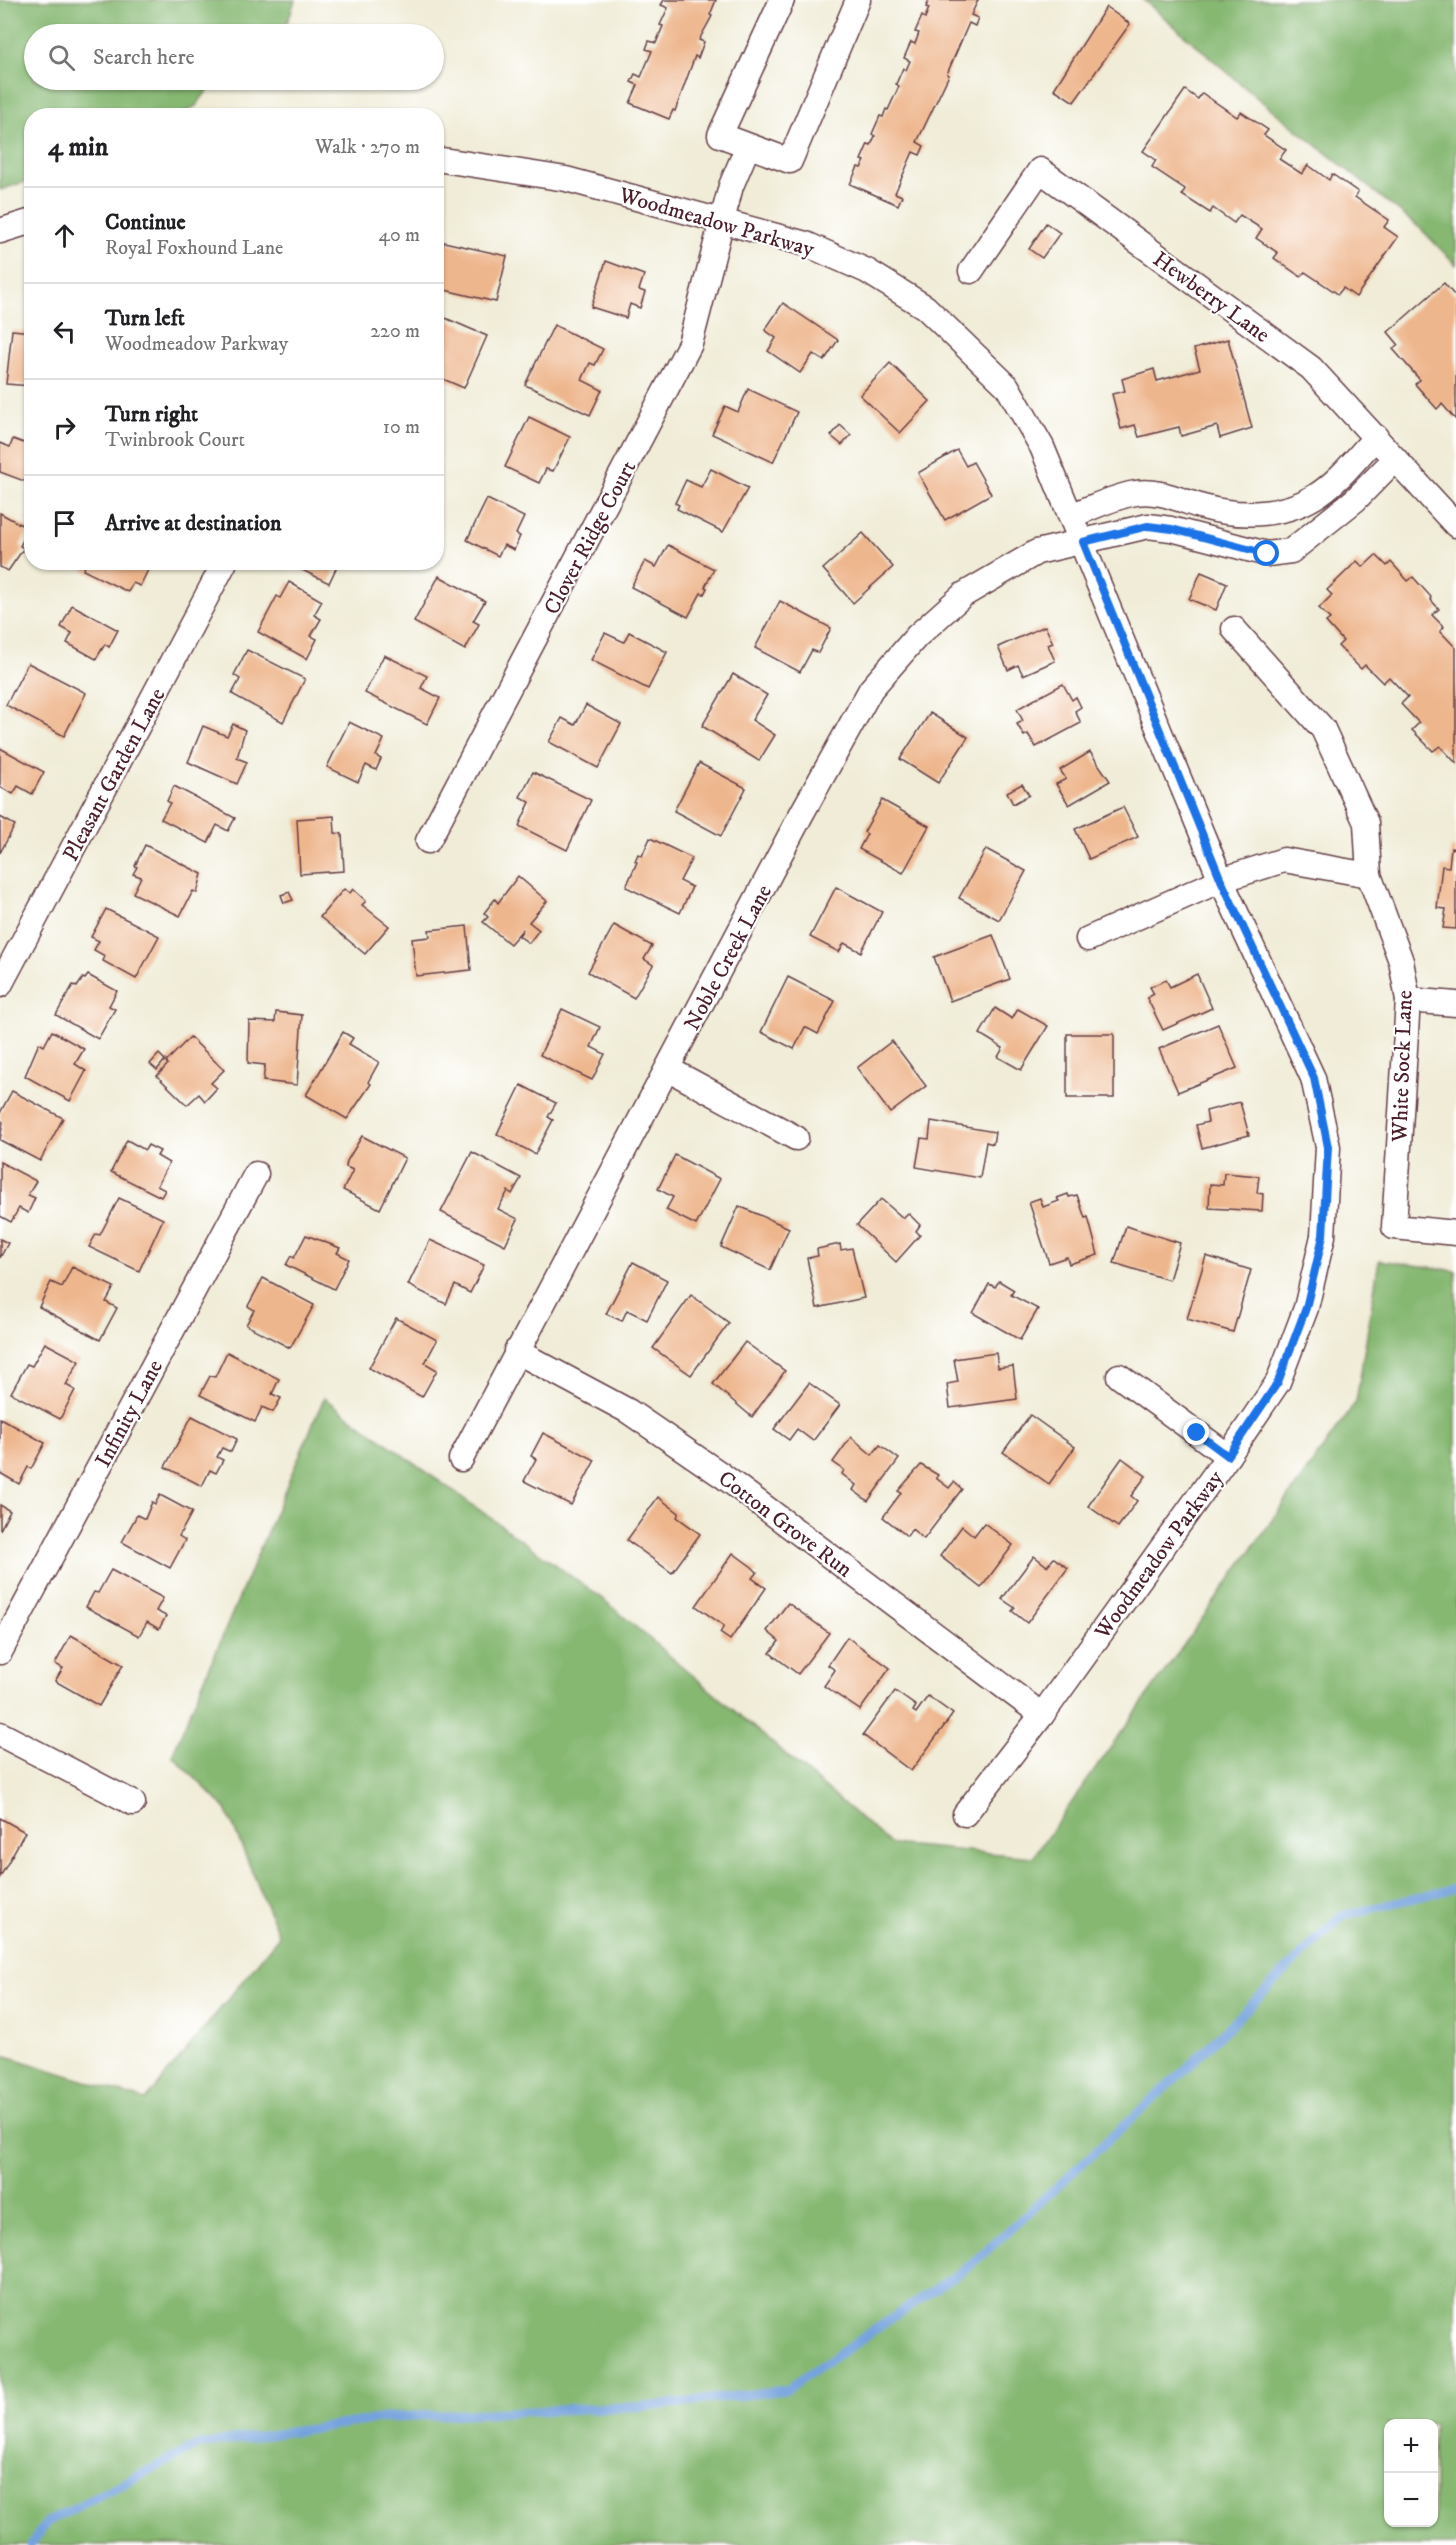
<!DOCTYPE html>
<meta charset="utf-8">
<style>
body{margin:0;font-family:"IM FELL DW Pica",serif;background:#f6f6f6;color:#202124}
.controls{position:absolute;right:18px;bottom:18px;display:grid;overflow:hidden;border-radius:12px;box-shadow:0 2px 4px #0004}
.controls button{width:54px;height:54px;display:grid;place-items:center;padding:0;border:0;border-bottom:2px solid #e0e0e0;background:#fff;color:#202124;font:30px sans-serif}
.stop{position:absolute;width:18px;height:18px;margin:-14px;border:4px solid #1a73e8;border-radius:50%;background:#fff}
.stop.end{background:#1a73e8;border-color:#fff;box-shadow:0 2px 6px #0008}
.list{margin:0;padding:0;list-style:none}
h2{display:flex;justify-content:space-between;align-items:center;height:78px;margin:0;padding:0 24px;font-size:26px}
h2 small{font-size:20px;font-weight:400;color:#757577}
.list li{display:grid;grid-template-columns:39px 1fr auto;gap:18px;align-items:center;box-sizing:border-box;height:96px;padding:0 24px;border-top:2px solid #e0e0e0}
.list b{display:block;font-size:22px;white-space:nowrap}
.list p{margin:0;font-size:20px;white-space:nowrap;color:#757577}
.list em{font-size:20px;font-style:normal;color:#757577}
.icon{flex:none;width:33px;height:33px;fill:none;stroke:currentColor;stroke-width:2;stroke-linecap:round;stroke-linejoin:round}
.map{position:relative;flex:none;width:1456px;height:2545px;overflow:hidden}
.search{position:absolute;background:#fff;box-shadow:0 2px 4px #0004;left:24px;top:24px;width:420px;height:66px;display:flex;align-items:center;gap:15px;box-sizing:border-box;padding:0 21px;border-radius:33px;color:#757577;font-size:22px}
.panel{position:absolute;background:#fff;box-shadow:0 2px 4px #0004;left:24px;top:108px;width:420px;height:462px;border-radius:24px}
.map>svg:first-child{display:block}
.forest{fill:#86b872;stroke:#686c4e;stroke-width:1.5;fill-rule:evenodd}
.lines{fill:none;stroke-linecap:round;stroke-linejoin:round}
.stream{stroke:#74a2dd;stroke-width:9}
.building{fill:#eeb68d}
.minor-casing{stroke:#633e45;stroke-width:27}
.minor{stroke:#fff;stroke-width:24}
.route{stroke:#1a73e8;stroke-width:8}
.labels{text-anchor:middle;stroke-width:4.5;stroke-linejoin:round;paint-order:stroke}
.street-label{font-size:22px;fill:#4a1f2b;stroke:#fff}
</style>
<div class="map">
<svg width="1456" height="2545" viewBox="0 0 1456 2545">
<rect width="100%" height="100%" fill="#fff"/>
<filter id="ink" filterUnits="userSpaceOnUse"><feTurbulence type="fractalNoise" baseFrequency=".0167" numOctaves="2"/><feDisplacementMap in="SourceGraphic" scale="12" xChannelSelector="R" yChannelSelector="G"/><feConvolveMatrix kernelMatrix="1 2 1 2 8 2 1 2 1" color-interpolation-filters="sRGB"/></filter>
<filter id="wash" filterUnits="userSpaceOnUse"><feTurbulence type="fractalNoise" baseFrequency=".008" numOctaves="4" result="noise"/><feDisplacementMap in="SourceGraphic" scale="24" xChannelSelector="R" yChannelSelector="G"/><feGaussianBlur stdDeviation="1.35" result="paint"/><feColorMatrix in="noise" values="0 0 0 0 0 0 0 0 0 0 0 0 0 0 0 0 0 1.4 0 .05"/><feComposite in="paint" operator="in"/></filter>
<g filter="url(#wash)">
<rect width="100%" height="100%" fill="#f0ecd7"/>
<g class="forest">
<path d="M0,0H295L288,21L267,34H34V80H215L196,106L179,115L32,116L31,180L0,190Z"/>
<path d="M1144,0H1456V265L1421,229L1250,92Z"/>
<path d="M1379,1260L1456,1271V2545H0V2054L146,2100L279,1936L226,1809L172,1755L324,1398L603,1599L891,1844L1033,1857L1356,1402ZM1388,2424H1434V2522H1388Z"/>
</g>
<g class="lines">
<path class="stream" d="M30,2545L47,2522L199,2445L393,2417L654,2406L786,2390L972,2264L1186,2069L1341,1916L1456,1888"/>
</g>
<g id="blocks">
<g class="building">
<path d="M664,0H716L710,15L712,16L699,40L704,42L698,58L695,56L675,111L673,110L669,119L630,103L638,85L631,82L635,74L641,77L652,51L646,49L649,41L656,43L663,26L660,25L668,8L661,5Z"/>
<path d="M929,0H978L971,15L978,18L975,26L969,23L947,74L949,75L917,142L924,146L920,155L913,152L895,193L902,196L898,205L850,184L858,167L861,168L865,161L861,160L868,144L871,145L875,136L872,134L880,116L883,117L886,109L888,110L899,86L896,84L903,68L906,70L910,61L904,58L911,42L915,44L919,33L915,32L922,16L925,18L929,8L926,7Z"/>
<path d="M1106,7L1130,24L1074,102L1054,89Z"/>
<path d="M1185,90L1198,99L1202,93L1237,117L1241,112L1268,130L1264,135L1286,150L1279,159L1302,174L1308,165L1329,180L1332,174L1358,192L1355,197L1389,220L1384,227L1398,237L1356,297L1343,288L1338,294L1305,272L1301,277L1274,258L1278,253L1256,238L1262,229L1240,215L1234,223L1213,208L1210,213L1182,195L1185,189L1152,167L1156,160L1143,151Z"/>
<path d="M1046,223L1060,233L1042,258L1029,249Z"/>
<path d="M444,242L507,256L496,302L436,288V275Z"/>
<path d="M606,261L644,275L639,290L645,292L640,308L630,304L626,318L591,307Z"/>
<path d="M1444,283L1454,295L1456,293V420L1442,404L1437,409L1415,384L1420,380L1393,349L1398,344L1388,332Z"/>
<path d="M783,303L838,340L824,361L813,354L800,373L768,351L776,338L765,330Z"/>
<path d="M436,314L487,336L464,388L436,376Z"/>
<path d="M554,325L603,349L595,365L590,363L582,380L602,390L590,415L525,385Z"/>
<path d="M12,330L32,332V386L6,384Z"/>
<path d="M1228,339L1252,428L1220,438L1217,426L1181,436L1179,427L1139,437L1135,425L1121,429L1112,394L1125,391L1122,379L1154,369L1157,381L1200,369L1194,349Z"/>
<path d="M890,363L930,401L900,433L860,395Z"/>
<path d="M748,389L797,412L773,462L712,434L725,406L738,412Z"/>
<path d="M529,417L570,437L553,471L546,469L539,483L505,467Z"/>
<path d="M840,425L851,435L842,445L831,436Z"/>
<path d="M13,439L32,446V484L0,472V443L10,447Z"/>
<path d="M957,450L966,466L973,462L991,494L945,520L918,473Z"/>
<path d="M711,469L748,488L723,532L677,509L679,505L675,503L686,480L701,487Z"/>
<path d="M487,499L524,517L516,534L520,536L514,550L504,545L498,556L467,540Z"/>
<path d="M0,513L29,529L20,546L24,548L8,571L0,567Z"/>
<path d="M863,533L893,567L853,603L823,569Z"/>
<path d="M668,545L714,569L705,587L707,588L704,594L701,593L688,617L631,587L645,561L656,567Z"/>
<path d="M1376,555L1387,566L1391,562L1408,581L1413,577L1431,597L1430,599L1439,609L1432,615L1444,627L1440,631L1456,648V763L1440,746L1433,751L1412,730L1419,723L1401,704L1408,697L1389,677L1383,683L1365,665L1361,669L1338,646L1343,641L1326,622L1330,619L1319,608L1332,595L1327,590L1357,561L1363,567Z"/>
<path d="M87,562H149L151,564L140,586L133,583L128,592L83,570Z"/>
<path d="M304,562H339L329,583L300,569Z"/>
<path d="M1201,572L1227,583L1216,610L1189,599Z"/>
<path d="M439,576L485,601L473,621L479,624L465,650L414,622Z"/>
<path d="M289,582L322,601L314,615L321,619L311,636L317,639L307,659L258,632L277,596L280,598Z"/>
<path d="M780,601L831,628L818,653L812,650L800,672L755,648Z"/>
<path d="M72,605L118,630L109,647L105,644L96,659L67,643L72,633L61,627Z"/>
<path d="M1045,626L1053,643L1048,645L1055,661L1023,675L1018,665L1008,670L998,647Z"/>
<path d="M629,632L667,652L648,689L591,660L605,633L624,642Z"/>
<path d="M247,650L305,679L283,722L232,694L240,679L234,675Z"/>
<path d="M384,655L427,676L421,688L440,698L427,724L365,693Z"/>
<path d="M28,663L86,693L64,736L6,705Z"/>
<path d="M733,674L767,695L752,720L775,735L759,761L702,726Z"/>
<path d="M1063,684L1072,700L1076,697L1081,707L1075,711L1081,723L1036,747L1028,734L1024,736L1017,724L1023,721L1017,709Z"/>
<path d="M586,705L621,724L598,768L549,742L562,718L575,725Z"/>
<path d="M930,713L968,737L938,783L900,759Z"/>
<path d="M349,722L384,739L376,756L381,759L376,770L366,765L358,782L327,767Z"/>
<path d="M233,724L245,730L237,758L247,762L237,784L188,762L203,726L227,736Z"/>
<path d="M0,748L44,772L32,794L18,786L13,794L0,787Z"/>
<path d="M1090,752L1110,781L1069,805L1056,784L1066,779L1060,770Z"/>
<path d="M699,763L746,788L721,836L674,811Z"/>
<path d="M533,772L591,800L567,850L519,826L530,802L520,797Z"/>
<path d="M1022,784L1029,795L1013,804L1007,792Z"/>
<path d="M174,786L235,818L228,831L217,825L208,843L161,819L170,803L167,801Z"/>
<path d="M882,800L929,826L903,873L859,849L867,834L864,832Z"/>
<path d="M1123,807L1138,837L1089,859L1075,829Z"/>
<path d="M334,816L335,833L342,834L344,871L300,874L297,819Z"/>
<path d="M0,817L15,825L0,853Z"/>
<path d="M650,838L692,858L680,881L692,887L680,913L626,887L637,862L635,861L638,854L642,856Z"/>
<path d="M145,845L202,874L197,893L193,891L180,916L133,893L141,877L133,874L137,867L135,866Z"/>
<path d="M1451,848L1456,849V929L1443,928L1446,909L1437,908L1442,866L1449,867Z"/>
<path d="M986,849L1026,871L999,920L959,898Z"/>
<path d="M518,876L547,901L529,922L539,930L529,943L519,936L523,929L510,944L483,922L488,917L484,913L495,899L498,903Z"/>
<path d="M836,887L882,912L861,952L844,943L839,952L810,937Z"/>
<path d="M344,889L350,893L353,889L366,901L362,905L389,926L365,954L320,917Z"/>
<path d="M289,892L293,900L284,903L281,895Z"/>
<path d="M106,909L159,936L136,979L103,961L105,956L94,950L99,941L91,937Z"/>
<path d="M614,925L652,946L644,959L653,965L634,998L588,972Z"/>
<path d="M467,926L471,970L416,976L412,939L430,937L429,930Z"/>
<path d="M993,935L1010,979L950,1001L934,957Z"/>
<path d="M1197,974L1212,1008L1163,1030L1147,998L1154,994L1150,987L1166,980L1170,987Z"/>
<path d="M88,975L117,991L109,1006L115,1009L98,1039L56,1015L73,985L77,987L83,978L85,979Z"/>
<path d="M788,977L835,1001L818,1034L805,1027L794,1049L761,1032Z"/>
<path d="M995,1008L1012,1019L1018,1009L1048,1026L1021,1070L998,1057L1003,1048L980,1034Z"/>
<path d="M562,1009L600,1027L591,1047L605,1054L592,1080L540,1055Z"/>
<path d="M276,1012L302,1015L297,1085L263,1081L265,1065L248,1063L249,1021L275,1022Z"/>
<path d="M1218,1024L1237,1068L1178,1092L1159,1049Z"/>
<path d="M52,1031L84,1049L75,1064L86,1071L70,1101L25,1076L39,1043L44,1046Z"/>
<path d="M343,1032L353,1038L349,1044L379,1062L368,1082L371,1084L347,1119L306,1095Z"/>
<rect x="1067" y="1034" width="47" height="64"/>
<path d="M190,1037L224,1070L211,1083L217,1088L205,1101L199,1094L187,1105L157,1076L168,1064L166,1062Z"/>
<path d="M892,1041L926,1086L890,1113L857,1068Z"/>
<path d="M159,1054L165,1060L157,1070L150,1064Z"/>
<path d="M521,1085L556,1103L548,1117L553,1120L535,1154L497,1134Z"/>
<path d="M12,1091L63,1118L40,1161L0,1140L3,1122L0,1120V1113Z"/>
<path d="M1240,1102L1249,1135L1202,1148L1196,1125L1208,1122L1206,1111Z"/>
<path d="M931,1121L995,1132L993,1144L986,1142L980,1178L916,1167L921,1138L929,1139Z"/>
<path d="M362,1136L405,1158L380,1209L343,1190L353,1170L346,1167L347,1161Z"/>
<path d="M127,1140L145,1150L148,1145L160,1151L157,1156L169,1163L157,1186L165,1190L161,1197L111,1172Z"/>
<path d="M472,1152L521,1178L512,1194L508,1191L498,1209L518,1219L505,1245L441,1212Z"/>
<path d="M675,1155L720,1179L696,1225L666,1210L673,1197L658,1189Z"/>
<path d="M0,1162L36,1181L28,1195L35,1198L28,1213L19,1208L11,1222L0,1216Z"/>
<path d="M1224,1173L1259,1176L1257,1193L1263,1194L1262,1211L1209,1208L1210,1184L1223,1185Z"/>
<path d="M1068,1194L1069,1197L1077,1195L1085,1218L1088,1217L1098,1255L1069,1264L1067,1257L1049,1263L1029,1202L1040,1198L1043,1207L1059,1201L1057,1198Z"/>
<path d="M119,1198L163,1219L139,1271L89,1247L96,1234L100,1235Z"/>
<path d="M881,1199L903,1218L908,1213L920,1225L916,1231L920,1235L896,1262L857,1225Z"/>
<path d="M739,1206L789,1228L770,1270L721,1247Z"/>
<path d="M1126,1226L1180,1243L1169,1280L1114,1263Z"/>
<path d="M306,1235L340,1248L337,1253L349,1259L334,1289L286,1265L291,1256L294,1258Z"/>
<path d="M0,1239L8,1243L0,1258Z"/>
<path d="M430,1240L484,1265L470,1293L455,1285L446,1304L408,1285Z"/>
<path d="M840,1244L841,1250L852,1248L864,1298L817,1308L807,1258L818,1256L817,1249Z"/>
<path d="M1206,1256L1251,1270L1233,1332L1187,1319Z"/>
<path d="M633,1262L667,1280L647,1320L627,1310L622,1321L606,1314Z"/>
<path d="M72,1267L114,1287L106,1302L117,1308L100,1340L39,1307L51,1282L62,1287Z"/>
<path d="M263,1278L314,1305L290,1348L246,1325L254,1310L248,1306Z"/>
<path d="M999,1281L1014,1290L1011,1295L1038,1309L1020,1340L973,1313L989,1284L995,1287Z"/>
<path d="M691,1295L729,1323L691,1375L653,1348Z"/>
<path d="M396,1318L437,1340L425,1363L437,1370L422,1397L369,1368Z"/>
<path d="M745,1342L785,1371L752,1417L713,1384Z"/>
<path d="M45,1343L79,1361L66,1385L75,1390L60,1419L11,1393L27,1364L32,1366Z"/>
<path d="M227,1352L279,1379L272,1394L281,1398L273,1412L262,1407L255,1422L200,1395L210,1376L215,1377Z"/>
<path d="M996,1353L998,1368L1013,1366L1017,1399L950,1408L947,1384L958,1382L954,1359Z"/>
<path d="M809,1383L840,1405L813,1441L797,1429L789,1440L774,1429Z"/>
<path d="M1030,1415L1075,1447L1049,1484L1003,1452Z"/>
<path d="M192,1416L237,1439L231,1452L222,1448L217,1457L223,1460L216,1473L210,1470L202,1486L165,1467Z"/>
<path d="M0,1418L45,1443L31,1469L28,1467L19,1484L0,1473Z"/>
<path d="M543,1433L595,1460L571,1505L524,1481L536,1459L531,1456Z"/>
<path d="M851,1437L872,1455L880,1445L899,1459L868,1501L853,1490L856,1485L842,1474L844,1470L833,1462Z"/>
<path d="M1122,1458L1146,1476L1131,1496L1137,1501L1118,1527L1088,1506Z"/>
<path d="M921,1465L938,1475L936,1478L949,1488L954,1482L962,1489L924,1539L912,1529L907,1536L883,1517L901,1493L898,1491Z"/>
<path d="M160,1495L192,1512L179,1536L185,1540L170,1568L122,1542L137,1515L145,1519L152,1502L155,1504Z"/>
<path d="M658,1497L679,1513L677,1517L700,1534L672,1573L627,1540Z"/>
<path d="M0,1505L10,1511L0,1530Z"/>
<path d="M984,1523L1013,1545L981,1588L940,1556L962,1526L974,1536Z"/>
<path d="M733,1553L752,1567L757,1572L752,1578L766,1588L730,1640L720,1633L724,1626L696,1606Z"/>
<path d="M1034,1556L1047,1566L1054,1558L1068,1568L1027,1623L1012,1611L1015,1608L1002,1599Z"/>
<path d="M111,1570L163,1598L156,1611L166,1616L159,1629L147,1622L139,1636L86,1607L94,1592L98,1593Z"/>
<path d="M788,1603L829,1633L798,1674L770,1653L779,1641L767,1631Z"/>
<path d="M71,1635L123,1665L99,1706L55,1681L63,1668L55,1664Z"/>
<path d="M847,1637L890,1668L860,1710L824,1686L835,1670L828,1665Z"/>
<path d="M895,1691L916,1706L913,1711L916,1713L928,1696L953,1714L911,1771L863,1735Z"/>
<path d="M0,1818L25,1832L0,1877Z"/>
</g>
</g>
</g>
<g filter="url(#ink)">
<use href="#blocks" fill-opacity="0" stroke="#633e45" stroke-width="1.5"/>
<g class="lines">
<g class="minor-casing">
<g id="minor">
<path d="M782,0L720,135L790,161L858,0"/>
<path d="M436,159L566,179L806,244L867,271L925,307L1007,386L1042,447L1221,880L1313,1078L1328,1147L1323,1236L1306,1308L1278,1382L1228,1456L1042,1715L965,1814"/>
<path d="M0,231L32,221"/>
<path d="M971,271L1040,170L1311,368L1456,525"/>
<path d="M1072,515C1092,508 1115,496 1136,493C1158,489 1182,501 1203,507C1238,517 1281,517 1314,497C1338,483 1357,457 1376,437"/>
<path d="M1234,629L1323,729L1366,823L1369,875L1401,961L1408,1000L1394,1227L1456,1233"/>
<path d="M428,841L690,344L731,186L748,146"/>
<path d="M1088,939L1221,880L1284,860L1369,875"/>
<path d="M0,985L225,562"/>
<path d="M1408,1000L1456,1004"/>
<path d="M668,1069L796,1138"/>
<path d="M516,1351L628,1411L723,1476L1042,1715"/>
<path d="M1119,1376L1228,1456"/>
<path d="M461,1459L802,813L871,689L917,636L963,595L1037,552L1148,526L1171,529L1267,554L1291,551L1355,500L1395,459"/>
<path d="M0,1652L256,1174"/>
<path d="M0,1734L133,1803"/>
</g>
</g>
<use href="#minor" class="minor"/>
</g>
</g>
<g class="lines" filter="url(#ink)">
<path class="route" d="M1197,1433L1228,1456L1278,1382L1306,1308L1323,1236L1328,1147L1314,1078L1221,880L1083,542L1148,526L1172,529L1267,554"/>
</g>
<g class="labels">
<g class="street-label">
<text transform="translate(717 221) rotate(16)" y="8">Woodmeadow Parkway</text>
<text transform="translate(1212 296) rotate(36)" y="8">Hewberry Lane</text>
<text transform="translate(589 537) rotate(-62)" y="8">Clover Ridge Court</text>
<text transform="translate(113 774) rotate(-62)" y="8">Pleasant Garden Lane</text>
<text transform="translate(727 957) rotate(-62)" y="8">Noble Creek Lane</text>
<text transform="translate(1401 1066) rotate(-88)" y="8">White Sock Lane</text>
<text transform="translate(128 1413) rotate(-62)" y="8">Infinity Lane</text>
<text transform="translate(786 1523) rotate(37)" y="8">Cotton Grove Run</text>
<text transform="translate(1158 1554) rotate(-54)" y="8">Woodmeadow Parkway</text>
</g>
</g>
</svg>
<div class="controls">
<button>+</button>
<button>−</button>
</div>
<div class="stop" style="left:1267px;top:554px"></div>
<div class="stop end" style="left:1197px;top:1433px"></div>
<div class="search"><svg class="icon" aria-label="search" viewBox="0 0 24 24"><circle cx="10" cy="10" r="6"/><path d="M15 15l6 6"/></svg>Search here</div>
<section class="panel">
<h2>4 min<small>Walk · 270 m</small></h2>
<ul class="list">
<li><svg class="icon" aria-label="ahead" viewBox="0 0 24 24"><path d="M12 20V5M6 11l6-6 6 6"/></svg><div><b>Continue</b><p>Royal Foxhound Lane</p></div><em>40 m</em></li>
<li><svg class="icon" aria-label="left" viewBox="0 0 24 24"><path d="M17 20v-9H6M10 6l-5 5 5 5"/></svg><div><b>Turn left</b><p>Woodmeadow Parkway</p></div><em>220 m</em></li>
<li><svg class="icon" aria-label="right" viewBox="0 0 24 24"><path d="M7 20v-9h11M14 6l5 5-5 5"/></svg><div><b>Turn right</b><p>Twinbrook Court</p></div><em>10 m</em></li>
<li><svg class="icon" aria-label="arrive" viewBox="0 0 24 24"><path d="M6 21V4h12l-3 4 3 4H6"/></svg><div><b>Arrive at destination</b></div></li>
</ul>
</section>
</div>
